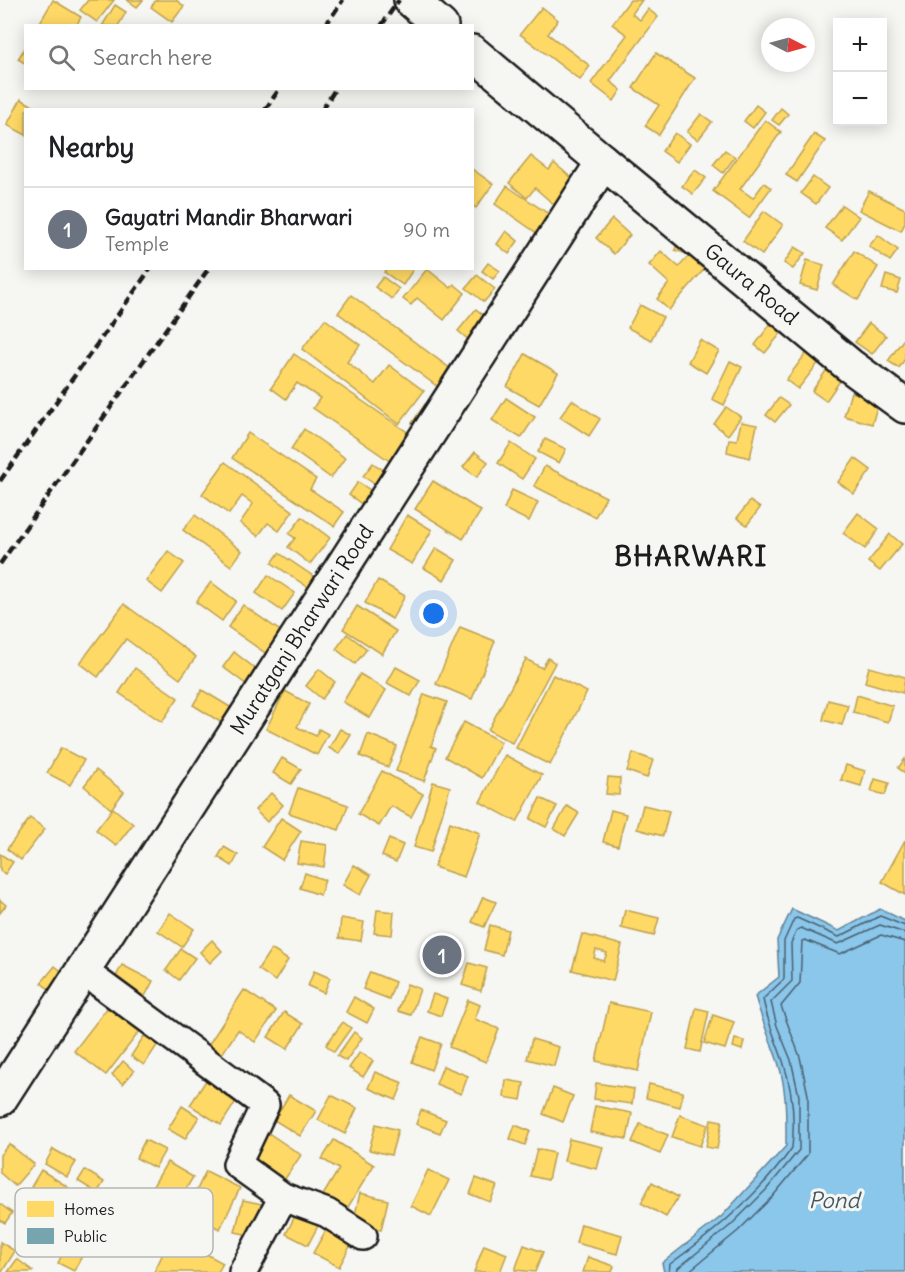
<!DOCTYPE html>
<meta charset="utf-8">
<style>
body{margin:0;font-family:Delius,sans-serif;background:#f6f6f6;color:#202124}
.controls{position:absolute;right:18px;top:18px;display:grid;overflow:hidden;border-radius:0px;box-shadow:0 3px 15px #0003}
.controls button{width:54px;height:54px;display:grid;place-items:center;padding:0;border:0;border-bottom:2px solid #e0e0e0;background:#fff;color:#202124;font:30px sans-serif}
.compass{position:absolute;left:761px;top:18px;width:54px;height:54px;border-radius:50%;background:#fff;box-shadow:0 3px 15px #0003;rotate:96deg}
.you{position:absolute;left:434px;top:614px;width:21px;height:21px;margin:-15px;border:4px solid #fff;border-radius:50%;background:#1a73e8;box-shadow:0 0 0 9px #1a73e833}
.badge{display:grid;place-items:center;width:39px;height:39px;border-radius:50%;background:#2563eb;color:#fff;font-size:20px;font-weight:700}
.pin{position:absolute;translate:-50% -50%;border:3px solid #fff;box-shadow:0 2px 6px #0006}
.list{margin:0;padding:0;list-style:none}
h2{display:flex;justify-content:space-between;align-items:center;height:78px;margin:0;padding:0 24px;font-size:26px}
h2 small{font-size:20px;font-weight:400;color:#757577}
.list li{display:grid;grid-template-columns:39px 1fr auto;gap:18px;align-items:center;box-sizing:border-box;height:84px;padding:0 24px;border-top:2px solid #e0e0e0}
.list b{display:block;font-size:22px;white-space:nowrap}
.list p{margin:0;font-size:20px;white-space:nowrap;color:#757577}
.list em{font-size:20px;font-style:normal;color:#757577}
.icon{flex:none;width:33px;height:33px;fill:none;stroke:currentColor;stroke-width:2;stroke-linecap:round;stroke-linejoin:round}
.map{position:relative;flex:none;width:905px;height:1272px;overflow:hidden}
.search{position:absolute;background:#fff;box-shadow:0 3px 15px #0003;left:24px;top:24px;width:450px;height:66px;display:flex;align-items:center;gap:15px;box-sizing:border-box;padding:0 21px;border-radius:0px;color:#757577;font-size:22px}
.panel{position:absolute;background:#fff;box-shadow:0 3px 15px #0003;left:24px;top:108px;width:450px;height:162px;border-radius:0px}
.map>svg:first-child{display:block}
.water{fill:#8bc7eb;stroke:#5f8398;stroke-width:1.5}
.homes{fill:#ffd966;stroke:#bba050;stroke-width:1.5;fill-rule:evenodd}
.public{fill:#76a5af;stroke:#5b7c83;stroke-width:1.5}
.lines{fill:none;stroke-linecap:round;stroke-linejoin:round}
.shore{stroke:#48606f;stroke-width:1.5}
.street-casing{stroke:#1c1c1c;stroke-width:32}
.secondary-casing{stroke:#1c1c1c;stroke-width:38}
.primary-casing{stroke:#1c1c1c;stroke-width:38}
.street{stroke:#f6f6f2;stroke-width:27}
.secondary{stroke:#f6f6f2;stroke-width:33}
.primary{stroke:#f6f6f2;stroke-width:33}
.rail{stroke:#1c1c1c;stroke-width:4.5;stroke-dasharray:9 4.5;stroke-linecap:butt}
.labels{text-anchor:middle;stroke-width:6;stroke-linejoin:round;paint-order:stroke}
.street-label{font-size:21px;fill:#1c1c1c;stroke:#f6f6f2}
.water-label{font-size:22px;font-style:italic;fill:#435864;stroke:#f6f6f2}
.district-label{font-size:27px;font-weight:bold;letter-spacing:1.5px;fill:#1c1c1c;stroke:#f6f6f2}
.key{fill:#f6f6f2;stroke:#b5b5b2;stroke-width:1.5}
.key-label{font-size:16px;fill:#1c1c1c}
</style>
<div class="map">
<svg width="905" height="1272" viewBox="0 0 905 1272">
<rect width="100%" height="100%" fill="#f6f6f2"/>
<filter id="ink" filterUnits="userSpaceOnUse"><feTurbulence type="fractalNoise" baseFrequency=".0167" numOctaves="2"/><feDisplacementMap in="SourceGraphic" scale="12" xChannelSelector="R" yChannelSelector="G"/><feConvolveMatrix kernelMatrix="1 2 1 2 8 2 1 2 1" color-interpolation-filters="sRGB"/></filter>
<g filter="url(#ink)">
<path class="water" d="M792,909L839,931L880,909L905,921V1272H664L662,1263L722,1216L786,1146C786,1118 787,1089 778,1062C770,1039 762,1021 755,996L779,977L777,940Z"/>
<g class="homes">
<path d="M53,0L81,17L76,26H38Z"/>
<path d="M88,0H114L97,22L80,10Z"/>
<path d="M127,0H143L137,7Z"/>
<path d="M156,0H176L184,6L172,22L151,7Z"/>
<path d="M630,0H642L632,14L640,20L648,9L658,17L610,81L621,90L614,101L591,83L627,35L612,24Z"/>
<path d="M115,5L126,12L118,26H102Z"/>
<path d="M542,7L558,20L548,34L590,66L580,80L520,34Z"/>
<path d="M26,46V64L18,59Z"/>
<path d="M656,53L695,78L659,135L645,126L659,105L633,88Z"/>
<path d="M21,99L40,110H26V135L7,125Z"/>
<path d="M756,105L765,112L753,128L744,121Z"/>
<path d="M781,108L788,114L779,125L772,120Z"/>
<path d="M701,114L712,122L698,140L687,132Z"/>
<path d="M765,120L781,132L740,189L753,198L764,183L771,188L749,218L713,191Z"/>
<path d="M675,133L690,144L677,162L662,151Z"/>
<path d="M814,134L825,141L797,182L786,175Z"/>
<path d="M725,150L735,157L723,173L713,165Z"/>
<path d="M531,156L549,170L554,163L579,184L559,209L535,188L527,198L509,183Z"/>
<path d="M472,169L493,184L476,208L472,205Z"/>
<path d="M695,170L706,178L693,194L682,186Z"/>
<path d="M813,177L828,188L816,204L801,193Z"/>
<path d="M507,186L553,217L541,236L495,204Z"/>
<path d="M869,191L905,209V223L901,231L859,210Z"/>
<path d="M842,205L859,217L842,240L825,228Z"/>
<path d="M764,211L783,225L762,255L743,241Z"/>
<path d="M612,219L630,235L614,254L596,238Z"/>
<path d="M506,231L518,241L509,254L497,244Z"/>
<path d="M878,235L898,250L890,261L869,246Z"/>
<path d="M704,238L719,252L669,310L657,299L669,283L649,265L661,251L679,267Z"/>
<path d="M678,240L690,244L687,254L675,250Z"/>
<path d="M795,247L805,253L793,269L784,263Z"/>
<path d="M854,251L878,267L858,300L833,285Z"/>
<path d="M807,260L824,265L817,290L800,285Z"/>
<path d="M488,263L500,271L493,279L482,271Z"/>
<path d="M387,268H414L403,285L384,272Z"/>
<path d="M427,269L451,288L454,284L465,293L444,320L417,298L411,305L403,299Z"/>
<path d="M477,275L495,289L484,302L466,288Z"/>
<path d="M886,275L901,280L897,293L882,289Z"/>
<path d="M383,277L399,289L392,299L375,287Z"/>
<path d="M351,295L455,372L442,390L338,313Z"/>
<path d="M640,305L663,317L651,340L628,328Z"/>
<path d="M476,309L495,325L477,347L458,331Z"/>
<path d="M325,319L360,345L347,362L375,384L389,365L424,391L399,424L302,349Z"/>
<path d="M774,319L786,327L765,353L755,345Z"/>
<path d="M869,323L886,336L872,354L855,342Z"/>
<path d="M905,337V359L899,368L888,361Z"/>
<path d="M700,340L719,351L706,373L688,362Z"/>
<path d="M810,348L823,357L798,389L786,380Z"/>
<path d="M294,354L413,436L394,464L313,408L320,398L297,383L286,399L271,388Z"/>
<path d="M525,354L558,373L539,405L507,387Z"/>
<path d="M730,361L742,367L724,405L712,399Z"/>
<path d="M828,368L842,378L826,401L812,391Z"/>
<path d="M851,392L879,400L872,424L844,416Z"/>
<path d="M506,398L535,417L521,438L492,420Z"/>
<path d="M779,398L789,405L775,422L766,415Z"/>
<path d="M572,400L600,419L589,436L560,417Z"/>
<path d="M425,404L436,411L423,430L412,423Z"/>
<path d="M726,407L741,417L728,435L714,424Z"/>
<path d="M741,422L757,425L750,458L727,452L729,439L737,440Z"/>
<path d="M304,429L345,458L331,478L291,449Z"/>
<path d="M248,433L316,479L310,489L344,512L334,526L232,458Z"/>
<path d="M545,439L566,449L559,463L538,452Z"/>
<path d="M511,443L535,459L522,479L498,463Z"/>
<path d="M475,452L488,462L477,477L463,467Z"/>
<path d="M855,458L871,470L854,494L838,482Z"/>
<path d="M225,462L293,511L279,531L268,523L258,536L240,523L253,504L242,496L229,514L202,494Z"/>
<path d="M373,463L389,474L379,487L363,476Z"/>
<path d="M545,466L606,497L595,517L534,486Z"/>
<path d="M433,481L481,511L463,539L415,509Z"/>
<path d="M358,482L376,494L366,507L349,495Z"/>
<path d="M512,490L538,502L529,521L504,509Z"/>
<path d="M750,501L760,508L747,525L737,518Z"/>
<path d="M858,513L879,529L865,549L843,533Z"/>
<path d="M195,515L242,551L231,566L183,530Z"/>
<path d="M407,515L432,530L412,564L387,550Z"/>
<path d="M302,517L330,538L310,564L288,547L295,538L289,534Z"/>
<path d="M890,534L902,544L880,571L868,562Z"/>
<path d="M436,548L456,560L444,580L424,568Z"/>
<path d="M168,551L184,563L162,593L146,581Z"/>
<path d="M279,553L316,578L309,588L272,563Z"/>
<path d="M268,575L295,593L282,611L256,593Z"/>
<path d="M378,580L405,596L392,619L365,603Z"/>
<path d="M211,582L236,601L222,621L196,602Z"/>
<path d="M124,604L196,657L180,679L126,639L98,677L80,663Z"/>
<path d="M243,605L286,635L271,657L228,627Z"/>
<path d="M357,606L396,631L382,654L343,629Z"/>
<path d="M460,627L495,641L472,699L436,684Z"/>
<path d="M347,634L367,649L355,664L336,649Z"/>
<path d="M234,652L257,670L247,685L223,667Z"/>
<path d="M548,658L555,663L512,743L488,730L526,659L542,668Z"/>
<path d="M396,667L420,680L411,696L387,683Z"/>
<path d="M869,667L905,677L903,693L865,682Z"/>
<path d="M135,668L178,698L162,722L119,693Z"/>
<path d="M319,669L335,682L322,699L306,686Z"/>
<path d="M360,674L386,690L370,718L343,702Z"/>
<path d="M553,675L587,692L550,765L516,748Z"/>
<path d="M202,690L235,710L225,725L193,705Z"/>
<path d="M285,691L309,704L297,727L316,736L319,729L328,734L317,755L266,729Z"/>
<path d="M424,694L447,702L431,746L436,748L424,781L396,771Z"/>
<path d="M857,695L893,706L888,722L853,712Z"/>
<path d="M828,700L848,705L842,725L823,720Z"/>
<path d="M464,722L501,742L482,778L445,757Z"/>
<path d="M340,729L351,735L339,754L329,748Z"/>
<path d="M368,734L397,746L388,767L360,756Z"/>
<path d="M61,748L84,760L70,785L47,773Z"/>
<path d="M633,753L653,760L647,778L627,771Z"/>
<path d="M505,755L542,775L517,822L480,802Z"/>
<path d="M282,758L301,769L291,784L273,773Z"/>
<path d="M905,759V773L898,768Z"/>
<path d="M846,765L865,771L861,786L841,780Z"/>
<path d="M96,770L124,792L111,809L84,786Z"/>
<path d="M382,771L423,794L411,817L391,806L379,826L358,814Z"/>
<path d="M608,777L620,778L619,795L606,794Z"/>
<path d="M875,779L889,783L885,795L871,791Z"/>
<path d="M433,782L450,787L431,852L414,847Z"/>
<path d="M298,788L348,805L339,830L289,813Z"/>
<path d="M271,793L283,805L267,822L255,810Z"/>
<path d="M540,798L557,806L546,827L530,819Z"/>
<path d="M643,805L669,811L663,836L637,829Z"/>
<path d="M567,806L579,813L565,836L554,829Z"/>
<path d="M113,808L133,824L116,846L96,830Z"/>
<path d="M611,810L626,814L618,846L603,842Z"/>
<path d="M30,818L45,829L21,860L7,849Z"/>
<path d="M281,818L301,831L282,860L262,847Z"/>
<path d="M450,822L480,833L464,877L434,867Z"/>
<path d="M389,839L403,845L396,862L382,856Z"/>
<path d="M905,840V895L882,882Z"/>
<path d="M301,841L327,845L324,867L297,863Z"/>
<path d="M224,847L238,855L232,866L218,857Z"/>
<path d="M0,854L13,862L5,874L0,871Z"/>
<path d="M354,865L371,875L360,895L343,885Z"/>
<path d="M305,873L325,880L320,895L300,888Z"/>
<path d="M483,897L496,902L484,927L472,922Z"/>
<path d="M0,900L6,905L0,913Z"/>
<path d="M377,910L394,912L392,935L374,933Z"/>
<path d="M625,910L659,918L654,936L621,928Z"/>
<path d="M170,913L194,929L182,947L158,931Z"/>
<path d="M341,918L364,922L361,941L339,938Z"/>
<path d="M490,925L508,930L502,955L484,950Z"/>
<path d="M582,934L622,945L613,981L572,970ZM596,950L607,953L604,961L594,958Z"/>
<path d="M212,940L222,951L210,963L200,952Z"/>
<path d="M181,949L195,958L179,980L166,970Z"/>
<path d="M271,949L288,960L275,981L258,969Z"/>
<path d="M469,963L487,968L481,991L462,985Z"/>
<path d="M122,965L153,981L135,1015L104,999Z"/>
<path d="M55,966L70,978L57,995L41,983Z"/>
<path d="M314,971L330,978L324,993L308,986Z"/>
<path d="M370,972L395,982L389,999L363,989Z"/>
<path d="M407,984L420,989L411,1015L398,1011Z"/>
<path d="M244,990L276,1011L255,1042L238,1030L220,1057L207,1047Z"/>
<path d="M433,994L447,999L441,1016L427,1011Z"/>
<path d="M354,997L374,1009L367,1023L346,1012Z"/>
<path d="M468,1000L480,1005L475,1019L499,1029L486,1062L449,1047Z"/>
<path d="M609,1003L651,1012L638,1071L596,1061Z"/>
<path d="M108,1007L140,1031L106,1075L74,1051Z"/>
<path d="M696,1008L709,1011L700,1052L687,1049Z"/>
<path d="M284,1012L303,1024L287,1049L268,1037Z"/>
<path d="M713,1015L734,1022L725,1049L704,1043Z"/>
<path d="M343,1022L351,1028L334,1052L326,1045Z"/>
<path d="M354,1032L362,1038L346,1061L337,1056Z"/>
<path d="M144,1036L158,1044L144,1065L131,1056Z"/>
<path d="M422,1037L441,1044L431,1070L412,1062Z"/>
<path d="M532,1039L559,1047L554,1066L527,1059Z"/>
<path d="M735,1039L744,1041L742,1050L733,1047Z"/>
<path d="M360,1052L373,1061L363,1077L349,1068Z"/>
<path d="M123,1061L134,1071L123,1084L112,1075Z"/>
<path d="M443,1066L468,1076L461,1094L436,1084Z"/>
<path d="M375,1072L403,1083L396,1100L368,1088Z"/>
<path d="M211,1073L242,1092L221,1125L190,1105Z"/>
<path d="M506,1080L524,1083L521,1100L504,1097Z"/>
<path d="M596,1083L634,1089L632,1104L594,1099Z"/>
<path d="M649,1084L683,1092L680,1107L646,1098Z"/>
<path d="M553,1088L573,1096L563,1122L543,1114Z"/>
<path d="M289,1095L316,1111L300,1136L274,1120Z"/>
<path d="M331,1095L357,1108L345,1134L318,1120Z"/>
<path d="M182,1106L199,1117L185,1139L168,1129Z"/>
<path d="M595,1106L632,1113L627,1139L590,1132Z"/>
<path d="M421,1110L446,1120L440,1133L416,1124Z"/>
<path d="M680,1115L708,1125L700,1146L672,1137Z"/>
<path d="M711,1119L722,1121L717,1149L706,1147Z"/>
<path d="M376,1124L398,1130L391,1155L369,1150Z"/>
<path d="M640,1124L668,1135L660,1154L632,1142Z"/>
<path d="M515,1125L530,1131L525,1145L510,1139Z"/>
<path d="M264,1130L301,1155L285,1179L248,1154Z"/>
<path d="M569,1139L603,1147L597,1169L564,1161Z"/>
<path d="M145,1140L165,1150L155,1168L136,1158Z"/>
<path d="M334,1140L374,1165L340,1220L317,1205L339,1169L322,1159Z"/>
<path d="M9,1144L34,1164L15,1186L0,1173V1155Z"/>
<path d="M53,1149L76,1162L67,1177L45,1164Z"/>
<path d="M537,1149L554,1153L548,1180L530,1176Z"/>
<path d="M167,1162L193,1177L179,1201L153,1186Z"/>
<path d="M41,1170L68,1187L58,1204L31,1187Z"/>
<path d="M85,1170L104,1182L97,1193L78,1181Z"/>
<path d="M428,1170L449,1180L431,1216L411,1206Z"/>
<path d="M206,1171L240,1188L220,1229L186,1212Z"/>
<path d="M476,1178L497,1186L490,1202L470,1194Z"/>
<path d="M652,1182L678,1197L666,1217L641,1203Z"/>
<path d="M360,1193L388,1200L381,1230L353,1223Z"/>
<path d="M243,1200L262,1204L254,1236L235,1232Z"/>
<path d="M0,1204L12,1213L5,1223L0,1220Z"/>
<path d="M299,1208L321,1220L308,1245L286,1234Z"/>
<path d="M330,1223L355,1237L339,1267L313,1253Z"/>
<path d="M581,1224L622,1235L617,1254L576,1243Z"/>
<path d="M176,1227L210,1243L206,1254L223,1263L218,1272H154Z"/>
<path d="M0,1242L15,1251L2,1272H0Z"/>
<path d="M67,1245L83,1254L74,1271L58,1263Z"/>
<path d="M484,1245L507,1254L500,1272H474Z"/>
<path d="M524,1245L543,1252L535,1272L515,1270Z"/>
<path d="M588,1257L614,1266L612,1272H583Z"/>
<path d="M17,1259L33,1271L32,1272H8Z"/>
</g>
<path class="public" d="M437,943L458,949L451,974L430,967Z"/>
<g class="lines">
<g class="shore">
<path d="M669,1272L670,1264C715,1232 760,1194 792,1148C795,1120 792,1088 783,1061C776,1040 767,1021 763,999L784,979V941L794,919L797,918L839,937L880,916L905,926"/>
<path d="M677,1272L678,1268L731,1225L766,1190L799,1150V1096L791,1060L777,1026L771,1002L792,981L791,943L797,930L801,928L838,944L880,925L905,933"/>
<path d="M688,1272L738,1231L773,1196L808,1154V1095L800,1057L781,1006L800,983L802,941L805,940L840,954L881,935L905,942"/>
</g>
<g class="street-casing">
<g id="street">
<path d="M82,970L265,1105L237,1164L283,1197L327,1213L363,1236"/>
<path d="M243,1272L283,1197"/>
</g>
</g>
<g class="secondary-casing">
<g id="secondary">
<path id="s1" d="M601,160L849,365L905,406"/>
</g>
</g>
<g class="primary-casing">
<g id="primary">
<path d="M411,0L441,26"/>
<path id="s2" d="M0,1099L600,167L601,160L472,52"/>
</g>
</g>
<use href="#street" class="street"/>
<use href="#secondary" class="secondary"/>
<use href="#primary" class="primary"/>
<g class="rail">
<path d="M325,26L343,0"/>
<path d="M381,26L399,0"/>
<path d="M265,110L280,88"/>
<path d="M322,110L336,88"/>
<path d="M0,481L151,268"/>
<path d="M0,564L209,268"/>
</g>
</g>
</g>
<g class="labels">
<g class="street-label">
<text dy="7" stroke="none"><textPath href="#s1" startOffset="195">Gaura Road</textPath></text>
<text dy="7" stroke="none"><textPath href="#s2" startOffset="558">Muratganj Bharwari Road</textPath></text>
</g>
<g class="water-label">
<text x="834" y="1208">Pond</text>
</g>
<g class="district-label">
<text x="691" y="566">BHARWARI</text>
</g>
</g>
<rect x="15" y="1188" width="198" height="69" rx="9" class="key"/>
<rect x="27" y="1201" width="27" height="16" fill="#ffd966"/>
<rect x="27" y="1228" width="27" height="16" fill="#76a5af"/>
<g class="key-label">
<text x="64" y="1215">Homes</text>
<text x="64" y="1242">Public</text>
</g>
</svg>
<div class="controls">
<button>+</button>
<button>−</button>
</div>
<svg class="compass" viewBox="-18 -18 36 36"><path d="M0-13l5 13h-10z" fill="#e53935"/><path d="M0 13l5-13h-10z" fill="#757577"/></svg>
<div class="you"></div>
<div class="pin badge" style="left:442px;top:955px;background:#6b7280">1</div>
<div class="search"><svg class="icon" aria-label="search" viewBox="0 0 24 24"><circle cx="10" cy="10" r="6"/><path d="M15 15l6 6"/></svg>Search here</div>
<section class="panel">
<h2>Nearby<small></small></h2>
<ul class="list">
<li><span class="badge" style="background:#6b7280">1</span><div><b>Gayatri Mandir Bharwari</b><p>Temple</p></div><em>90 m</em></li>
</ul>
</section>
</div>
